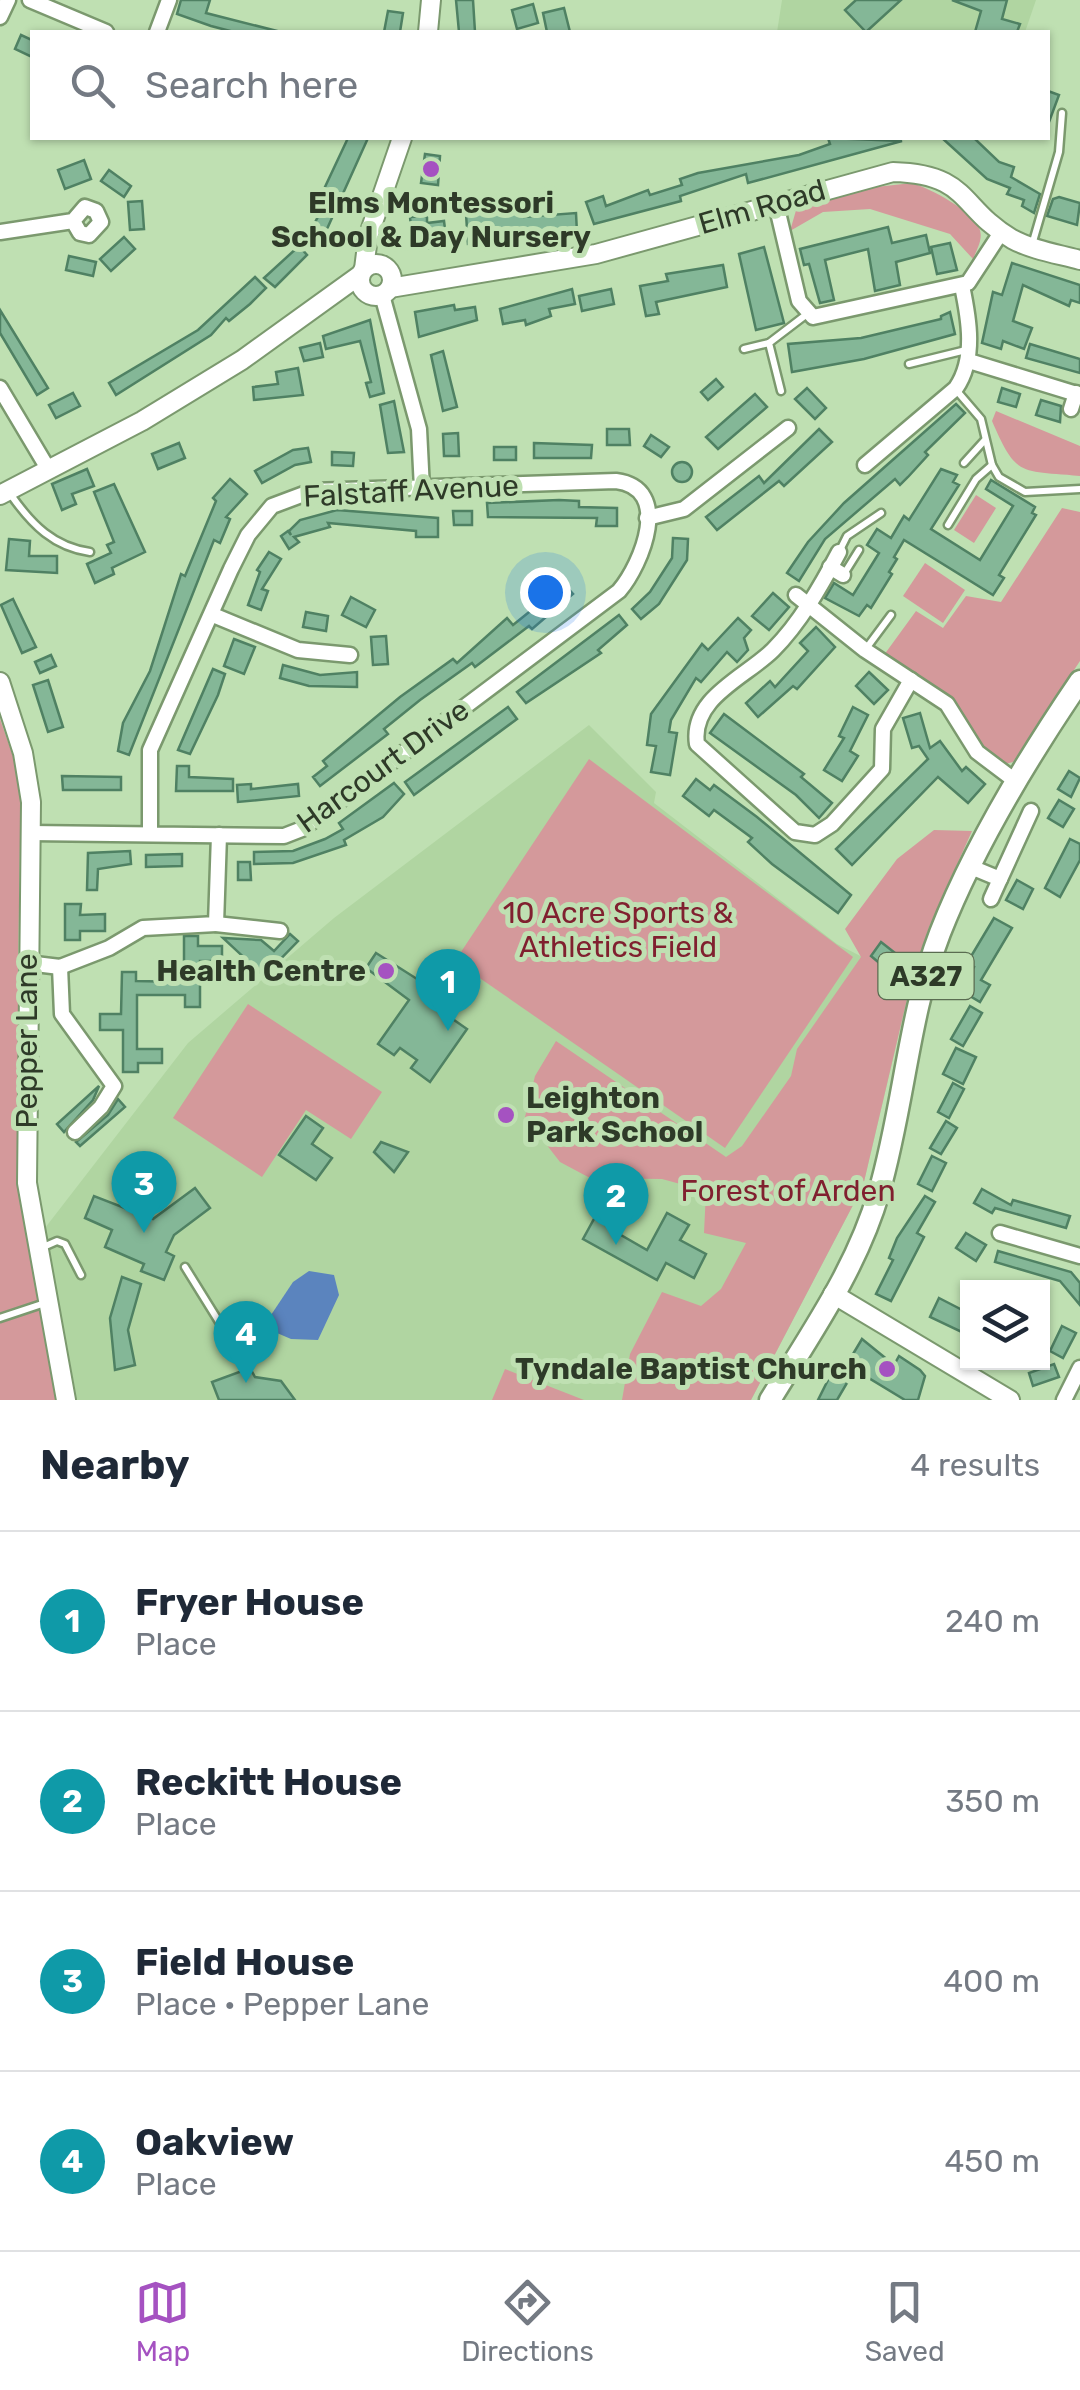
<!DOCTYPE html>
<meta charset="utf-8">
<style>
body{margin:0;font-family:Rubik,sans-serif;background:#f6f6f7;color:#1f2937}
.controls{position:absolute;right:30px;bottom:30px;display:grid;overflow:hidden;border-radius:0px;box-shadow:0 2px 8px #0004}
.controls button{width:90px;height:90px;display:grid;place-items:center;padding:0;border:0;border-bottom:2px solid #e0e1e3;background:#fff;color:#1f2937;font:50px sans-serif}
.you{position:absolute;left:545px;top:592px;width:35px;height:35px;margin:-25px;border:8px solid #fff;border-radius:50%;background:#1a73e8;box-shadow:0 0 0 15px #1a73e833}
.badge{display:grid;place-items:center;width:65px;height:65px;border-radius:50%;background:#a552c1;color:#fff;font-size:32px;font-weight:700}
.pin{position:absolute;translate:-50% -82px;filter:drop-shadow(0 2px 5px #0008)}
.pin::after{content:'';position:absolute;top:52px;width:35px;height:30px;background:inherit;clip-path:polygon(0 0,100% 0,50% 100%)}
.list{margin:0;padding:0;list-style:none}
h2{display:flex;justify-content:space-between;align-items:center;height:130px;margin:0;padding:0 40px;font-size:42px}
h2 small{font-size:32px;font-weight:400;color:#747a83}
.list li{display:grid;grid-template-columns:65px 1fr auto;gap:30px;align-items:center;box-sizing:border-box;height:180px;padding:0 40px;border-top:2px solid #e0e1e3}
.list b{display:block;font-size:38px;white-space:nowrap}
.list p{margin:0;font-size:32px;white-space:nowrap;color:#747a83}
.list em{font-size:32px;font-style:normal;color:#747a83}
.icon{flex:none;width:55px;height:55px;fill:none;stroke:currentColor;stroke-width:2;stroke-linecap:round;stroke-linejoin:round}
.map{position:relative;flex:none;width:1080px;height:1400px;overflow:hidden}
.search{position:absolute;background:#fff;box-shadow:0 2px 8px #0004;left:30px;right:30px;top:30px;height:110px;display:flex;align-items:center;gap:25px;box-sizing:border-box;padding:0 35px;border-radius:0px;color:#747a83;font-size:38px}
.sheet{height:850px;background:#fff}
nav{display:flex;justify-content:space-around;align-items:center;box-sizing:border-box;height:140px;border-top:2px solid #e0e1e3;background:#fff;font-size:28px;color:#747a83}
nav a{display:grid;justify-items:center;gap:5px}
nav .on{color:#a552c1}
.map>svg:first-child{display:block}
.built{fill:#b0d5a1}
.green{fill:#d4999b}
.water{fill:#5b84be}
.building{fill:#84b797;stroke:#4f8163;stroke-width:2.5}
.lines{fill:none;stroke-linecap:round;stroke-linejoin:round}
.lane-casing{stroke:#7b996e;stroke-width:11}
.street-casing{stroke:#7b996e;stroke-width:19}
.secondary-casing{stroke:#7b996e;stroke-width:22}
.primary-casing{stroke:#7b996e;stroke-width:25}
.lane{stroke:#fff;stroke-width:6}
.street{stroke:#fff;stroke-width:14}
.secondary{stroke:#fff;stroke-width:18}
.primary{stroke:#fff;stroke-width:20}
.poi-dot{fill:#a552c1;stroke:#bfe0b2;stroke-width:4}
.labels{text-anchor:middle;stroke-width:10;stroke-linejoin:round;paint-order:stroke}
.shield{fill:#bfe0b2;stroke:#5a6c51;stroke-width:2.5}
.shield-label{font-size:28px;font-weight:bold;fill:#2e3a28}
.poi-label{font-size:30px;font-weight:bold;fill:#2e3a28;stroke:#bfe0b2;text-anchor:end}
.street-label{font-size:30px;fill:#2e3a28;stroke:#bfe0b2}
.park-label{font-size:30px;fill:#80202f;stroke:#bfe0b2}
</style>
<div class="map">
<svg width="1080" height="1400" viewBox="0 0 1080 1400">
<rect width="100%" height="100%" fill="#bfe0b2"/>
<g class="built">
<path d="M782,0H1036L1025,32H777Z"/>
<path d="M589,725L656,792L654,803L837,944L911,982L863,1186L751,1400H77L45,1228L188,1043L334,918Z"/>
</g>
<g class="green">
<path d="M912,183C933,190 968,208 979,228C984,238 977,249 973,259L950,234L870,209L823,212L790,231L797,207L876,187Z"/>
<path d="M996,411L1080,446V476C1021,470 1017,479 992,421Z"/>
<path d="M976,495L996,508L974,543L954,530Z"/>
<path d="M1062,508L1080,512V661L1013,762L1002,765L981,744L953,698L884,655L916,611L943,628L966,596L1001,602Z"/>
<path d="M925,563L965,590L943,623L903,596Z"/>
<path d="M0,719L21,779L18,969L23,1188L57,1400H0Z"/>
<path d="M589,759L853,957L725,1148L455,961Z"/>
<path d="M934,830L972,831L929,927L911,982L863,1186L751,1400H622L630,1354L662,1292L701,1306L721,1289L746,1243L704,1233L706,1191L662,1179L590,1178L560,1162L525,1117L535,1076L556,1041L726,1157L742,1146L791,1076L797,1049L861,957L845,929L897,859Z"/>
<path d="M248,1004L382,1092L351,1139L306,1110L262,1177L173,1118Z"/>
<path d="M505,1369L584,1400H492Z"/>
</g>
<path class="water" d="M309,1271L334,1275L339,1295L318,1340L291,1339L263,1327L293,1282Z"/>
<g class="building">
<path d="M181,0H210L206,13L281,32H234L211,26L177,14Z"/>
<path d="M456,0H473L475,32H459Z"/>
<path d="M856,0H901L866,32L845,10Z"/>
<path d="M952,0H1007L1002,19L1020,24L1017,32H975L981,11Z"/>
<path d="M533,4L538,23L517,29L512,10Z"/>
<path d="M564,8L570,32H547L543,13Z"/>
<path d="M388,11L403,13L400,32H384Z"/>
<path d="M21,35L32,40V57L15,49Z"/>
<path d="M1048,91L1059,95L1049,122H1048Z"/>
<path d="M348,138H368L322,240L309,234L323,207L317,204Z"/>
<path d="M828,138L902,141L748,183L746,174L680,196L681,201L594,224L586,202L603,196L606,206L648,190L650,195L682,185L680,179L698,173L799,155L830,144Z"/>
<path d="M942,138H974L999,162L1014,167L1011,177L1040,194L1034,213L1022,206L1024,200L1007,194L1010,188L987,179Z"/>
<path d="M425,154L440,156L438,185L421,183Z"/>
<path d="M84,160L91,179L65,189L58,170Z"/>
<path d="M109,170L131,186L124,197L101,181Z"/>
<path d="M1059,197L1080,203L1077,225L1047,216L1053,199Z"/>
<path d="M142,201L144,229L130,230L128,202Z"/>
<path d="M523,210L524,217L576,213L577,233L468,244L466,214Z"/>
<path d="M427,216V223L444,221L446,237L428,239L429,248L413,249L410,217Z"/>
<path d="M888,227L892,243L926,235L930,253L896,262L900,285L875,291L868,249L825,260L834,300L820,303L809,264L804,265L800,249Z"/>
<path d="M124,237L135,249L111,271L100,259Z"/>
<path d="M950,243L957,270L937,274L931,247Z"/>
<path d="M299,246L307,255L275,287L264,278Z"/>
<path d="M764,247L784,323L756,330L739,254Z"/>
<path d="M69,256L96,262L93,276L66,270Z"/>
<path d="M1012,263L1080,285V303L1071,300L1069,306L1023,285L1013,321L1032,328L1024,349L1003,341L1001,349L982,343L993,292L1002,295Z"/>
<path d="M723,265L727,287L656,302L659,314L646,316L640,286L668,281L666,274Z"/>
<path d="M255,277L266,288L250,304L229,321L226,318L211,335L116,395L109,383L198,330Z"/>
<path d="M572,289L575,304L549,309L551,316L526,325L525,320L503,324L500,309Z"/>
<path d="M611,289L614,304L582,311L579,296Z"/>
<path d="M454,305L455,310L475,307L477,320L419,337L415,312Z"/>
<path d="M0,310L48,388L37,395L0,333Z"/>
<path d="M950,312L955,334L864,359L792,372L788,344L861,338L941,319V316Z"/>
<path d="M370,320L384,393L370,397L366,383L371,382L360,341L326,349L323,336Z"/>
<path d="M320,343L323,357L304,361L300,348Z"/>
<path d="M1030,344L1080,359V373L1026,358Z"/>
<path d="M443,351L457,407L443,411L431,355Z"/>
<path d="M298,368L303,395L254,400L253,387L278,384L276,372Z"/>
<path d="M716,379L723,387L708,400L701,392Z"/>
<path d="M807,388L826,408L815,419L795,399Z"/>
<path d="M1002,388L1020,394L1016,407L998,402Z"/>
<path d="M73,393L80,406L56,418L49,405Z"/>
<path d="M755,394L767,407L718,449L706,437Z"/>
<path d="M1041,400L1061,406L1060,422L1036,415Z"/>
<path d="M394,401L404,452L388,453L380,405Z"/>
<path d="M956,404L965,413L925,452L928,455L908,477L900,485L895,479L825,539L799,581L787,573L808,542L844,503Z"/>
<path d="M607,429H629L630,445H607Z"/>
<path d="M819,429L832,442L784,486L779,481L717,530L706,517L759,476L764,483Z"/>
<path d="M458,433L459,456H444L443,434Z"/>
<path d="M651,435L669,447L661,457L644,446Z"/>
<path d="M179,443L185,458L158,469L152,454Z"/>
<path d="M534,443L592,445L591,458H534Z"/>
<rect x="494" y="447" width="22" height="13"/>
<path d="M308,448L311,462L295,465L262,483L255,471L293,450Z"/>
<path d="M332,452L354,453L353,466L332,465Z"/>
<circle cx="682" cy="472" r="10"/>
<path d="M87,469L94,486L72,494L76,504L62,510L52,484Z"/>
<path d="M941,469L957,475L953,482L959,485L931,529L980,560L1013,506L986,489L991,480L1035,507L1032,513L1036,515L999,575L1004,578L993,595L904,540L894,557L897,559L889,572L892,574L871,608L867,605L859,616L825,598L834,583L853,595L879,553L867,545L877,529L891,538L904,516L909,520Z"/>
<path d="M230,479L247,494L226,517L230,519L220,543L214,540L129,755L118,751L123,723L150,671L181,574L185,576L216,501L213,498Z"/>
<path d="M114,484L145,552L112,568L114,574L95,583L87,564L111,553L107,545L114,542L94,492Z"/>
<path d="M559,500L579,501V507L617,508V526H596L597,518L488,517L487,503Z"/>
<path d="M337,510L438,518V537H416V531L328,523L330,527L294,537L299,542L289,549L281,536L288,531L291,535L289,531L300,520Z"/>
<path d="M453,511H472V525H454Z"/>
<path d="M673,538L688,539L687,560L659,604L641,619L632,609L650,592L672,558Z"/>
<path d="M9,539L30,541L29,556H57V573L6,570Z"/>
<path d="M269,552L281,559L262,589L268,591L261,610L248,605L260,572L257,570Z"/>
<path d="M564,584L573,594L532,629L529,626L475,667L472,663L420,700L384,729L388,734L320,786L313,777L327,766L323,761L400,697L453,659L457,663L507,618L513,625Z"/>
<path d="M773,593L789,607L769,630L752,616Z"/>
<path d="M351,597L375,610L366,627L342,615Z"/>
<path d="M13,599L36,647L22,653L1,605Z"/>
<path d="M306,612L328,616L326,631L303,627Z"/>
<path d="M619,615L627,625L598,650L601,653L526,703L517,692Z"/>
<path d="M738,618L751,630L744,638L748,650L737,662L727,652L701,682L696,678L671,720L669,732L677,733L670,775L651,772L656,746L647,745L651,714L702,644L708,650Z"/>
<path d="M816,627L835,647L797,689L793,686L758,717L746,703L770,681L775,687L808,651L800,643Z"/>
<path d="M386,636L388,664L373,665L371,637Z"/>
<path d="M234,639L255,647L244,674L224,666Z"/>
<path d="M51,655L56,666L40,673L35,662Z"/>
<path d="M283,665L320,675L357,672V687L309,686L280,678Z"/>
<path d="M213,669L225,674L218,695L190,754L178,750Z"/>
<path d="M869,672L888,690L874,704L856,686Z"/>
<path d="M48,680L63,727L48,732L33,685Z"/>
<path d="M508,707L517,719L414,795L405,782Z"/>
<path d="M853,707L868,715L850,751L858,756L842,781L824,770L844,738L839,736Z"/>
<path d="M920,713L930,748L940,741L962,771L966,767L985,784L968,803L938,777L852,865L836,849L928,759L919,746L912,748L903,718Z"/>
<path d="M724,714L804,774L801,777L832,803L819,818L796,795L710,733Z"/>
<path d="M177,766H189V777L233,779V791H176Z"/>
<path d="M1069,771L1080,778L1071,797L1058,789Z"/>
<path d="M62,776L121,777V790H63Z"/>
<path d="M696,779L710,790L714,785L757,817L851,895L838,913L772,864L748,842L752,838L714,810L709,816L683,796Z"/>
<path d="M394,783L404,794L383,817L344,840L346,845L293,863L254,864V852L293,851L325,839L343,829L339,823Z"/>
<path d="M251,784V789L298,784L299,796L238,802L237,785Z"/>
<path d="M1059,800L1074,809L1063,827L1048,818Z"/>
<path d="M1070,839L1080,844V860L1060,897L1045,888Z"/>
<path d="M130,851L131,864L98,869L97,890H87L88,853Z"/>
<path d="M182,854V866L146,867V855Z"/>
<path d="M238,862H250L251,880H238Z"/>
<path d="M1017,880L1033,889L1023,909L1006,900Z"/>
<path d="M65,904H81L80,915L105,914V931H80V940H65Z"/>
<path d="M994,918L1012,928L981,980L990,985L980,1002L960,990L974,967L967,963Z"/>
<path d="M290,934L298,941L264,976L223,938L261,940L274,951Z"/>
<path d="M184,936H198V946H222V961H200V1007H185V995H137V1049H162V1063H138V1072H123V1030H100V1014H121L122,972H136V981L184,982Z"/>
<path d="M881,942L895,953L884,967L871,956Z"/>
<path d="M376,953L436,991L428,1002L467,1029L430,1082L411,1068L417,1060L400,1048L394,1055L378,1044L409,1000L366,968Z"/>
<path d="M970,1006L982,1013L963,1046L951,1039Z"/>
<path d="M956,1048L976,1057L963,1084L943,1074Z"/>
<path d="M953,1083L964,1089L949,1118L938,1112Z"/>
<path d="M99,1086L93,1100L64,1132L57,1124Z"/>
<path d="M118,1099L125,1107L80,1146L76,1142L108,1115Z"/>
<path d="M306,1116L323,1128L312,1144L332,1158L316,1180L279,1155Z"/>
<path d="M946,1121L957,1128L941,1154L930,1148Z"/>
<path d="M381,1142L408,1152L394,1172L374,1152Z"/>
<path d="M932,1156L946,1163L932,1191L918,1184Z"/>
<path d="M195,1188L210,1208L174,1235L166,1252L174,1256L164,1280L141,1271L144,1264L105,1247L112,1230L85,1218L94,1196L153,1219Z"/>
<path d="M982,1189L1011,1205L1013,1200L1070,1216L1066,1228L995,1208L992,1213L974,1203Z"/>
<path d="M925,1196L935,1202L917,1233L924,1237L891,1301L876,1294L893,1260L889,1258L897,1238Z"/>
<path d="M600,1208L620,1219L614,1231L647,1250L667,1213L689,1225L680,1240L706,1254L694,1278L666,1263L657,1280L583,1239Z"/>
<path d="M966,1233L986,1245L976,1261L956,1248Z"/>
<path d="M998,1251L1071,1272L1080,1283V1305L1060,1281L995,1262Z"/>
<path d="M122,1277L141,1284L128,1330L135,1365L115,1370L110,1318Z"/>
<path d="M939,1298L968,1313V1335L930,1317Z"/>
<path d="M1062,1326L1076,1333L1063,1358L1050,1351Z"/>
<path d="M862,1339L894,1365L899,1356L920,1370L925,1376L918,1400H905L854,1369L858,1363L850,1359Z"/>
<path d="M1054,1364L1059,1377L1033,1386L1029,1373Z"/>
<path d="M250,1368L255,1377L281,1381L295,1400H219L212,1382Z"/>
<path d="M831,1374L847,1383L837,1400H818Z"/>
</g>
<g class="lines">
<g class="lane-casing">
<g id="lane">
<path d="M1032,245L1059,152L1062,113"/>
<path d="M744,349L769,343"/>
<path d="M909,364L966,350"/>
<path d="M781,391L769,343L807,314"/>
<path d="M957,391L981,419L992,465L999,477L1025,492L1080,489"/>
<path d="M964,463L984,441"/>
<path d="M11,495C32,525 54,547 90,552"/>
<path d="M948,525L976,479L992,465"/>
<path d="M839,552L847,536L881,513"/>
<path d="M844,574L859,550"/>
<path d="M865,650L891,615"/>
<path d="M41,1248L57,1241L65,1244L81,1275"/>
<path d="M185,1267L221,1325"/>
<path d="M0,1318L48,1302"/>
</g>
</g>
<g class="street-casing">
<g id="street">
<path d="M30,0L106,32"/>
<path d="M0,17L8,0"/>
<path d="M157,32L169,0"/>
<path d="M776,204L799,301L813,317L968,283L1002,231"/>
<path d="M0,232L73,221L85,207L96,211L101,222L89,235L80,233L73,221"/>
<path d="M382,295L419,429L422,489"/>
<path d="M969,361L1080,395"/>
<path d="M0,388L47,467"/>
<path d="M1071,409L1076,393"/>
<path d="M865,465L956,388C976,359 969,319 962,286"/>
<path d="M647,518L684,509L788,428"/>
<path d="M839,552C821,586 800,623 773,650C746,677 690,698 697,744L795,832L815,835L832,824L882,769L883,729L911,680"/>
<path d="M830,567L843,575"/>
<path d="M796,595L865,650L947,704L977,752L1018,783"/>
<path d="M213,615L298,650L350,655"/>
<path d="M30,833L284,836L302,829L619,591C642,564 673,488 616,481L312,491L272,506L248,535L231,569L150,750V834"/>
<path d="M971,867L1000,879L991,899"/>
<path d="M1000,879L1031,811"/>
<path d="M216,924L280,931"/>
<path d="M27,963L60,967L109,948L143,928L216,924L219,835"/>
<path d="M60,967L62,1014L114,1086L101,1107L75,1132"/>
<path d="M1000,1233L1080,1256"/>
<path d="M1064,1400L1080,1368"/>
</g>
</g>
<g class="secondary-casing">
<g id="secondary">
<path d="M428,32L431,0"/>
<circle cx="376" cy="280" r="16"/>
<path d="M364,269L368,237L402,138"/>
<path d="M390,288L596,254L893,172C970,174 959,208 1012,239C1032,250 1058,254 1080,260"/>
<path d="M0,495L142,421L242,360L360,275"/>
<path d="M0,682L23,753L31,802L27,1183L66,1400"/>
<path d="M833,1294L1010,1400"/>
</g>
</g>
<g class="primary-casing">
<path id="primary" d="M770,1400C811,1333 857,1268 879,1192C904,1107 908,1016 940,933C974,846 1027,759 1080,681"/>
</g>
<use href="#lane" class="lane"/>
<use href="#street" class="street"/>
<use href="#secondary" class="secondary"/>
<use href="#primary" class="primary"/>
</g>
<g class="poi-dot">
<circle cx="431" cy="169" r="10"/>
<circle cx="386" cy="971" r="10"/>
<circle cx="506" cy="1115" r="10"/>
<circle cx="887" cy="1369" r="10"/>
</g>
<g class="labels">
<rect class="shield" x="878.5" y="953" width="95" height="46" rx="8"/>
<g class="shield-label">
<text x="926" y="986">A327</text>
</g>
<g class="poi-label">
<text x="431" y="213" text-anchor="middle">Elms Montessori<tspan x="431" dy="34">School &amp; Day Nursery</tspan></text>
<text x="366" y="981">Health Centre</text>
<text x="526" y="1108" text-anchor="start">Leighton<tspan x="526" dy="34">Park School</tspan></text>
<text x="867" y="1379">Tyndale Baptist Church</text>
</g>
<g class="street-label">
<text transform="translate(762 207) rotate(-16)" y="10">Elm Road</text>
<text transform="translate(411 491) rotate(-3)" y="10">Falstaff Avenue</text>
<text transform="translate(383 766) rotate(-36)" y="10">Harcourt Drive</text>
<text transform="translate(27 1041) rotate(-90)" y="10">Pepper Lane</text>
</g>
<g class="park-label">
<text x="618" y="923">10 Acre Sports &amp;<tspan x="618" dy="34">Athletics Field</tspan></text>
<text x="788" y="1201">Forest of Arden</text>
</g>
</g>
</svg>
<div class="controls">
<button><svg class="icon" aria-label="layers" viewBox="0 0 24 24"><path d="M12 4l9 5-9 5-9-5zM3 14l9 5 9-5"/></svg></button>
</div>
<div class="you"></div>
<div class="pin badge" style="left:448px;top:1031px;background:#0f9aa8">1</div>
<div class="pin badge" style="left:616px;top:1245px;background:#0f9aa8">2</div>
<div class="pin badge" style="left:144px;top:1233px;background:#0f9aa8">3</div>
<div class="pin badge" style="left:246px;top:1383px;background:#0f9aa8">4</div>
<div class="search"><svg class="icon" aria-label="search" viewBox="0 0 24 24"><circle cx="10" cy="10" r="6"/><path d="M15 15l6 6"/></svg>Search here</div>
</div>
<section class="sheet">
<h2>Nearby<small>4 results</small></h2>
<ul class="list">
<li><span class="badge" style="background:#0f9aa8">1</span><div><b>Fryer House</b><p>Place</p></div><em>240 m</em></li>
<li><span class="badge" style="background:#0f9aa8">2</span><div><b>Reckitt House</b><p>Place</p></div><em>350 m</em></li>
<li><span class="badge" style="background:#0f9aa8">3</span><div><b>Field House</b><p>Place · Pepper Lane</p></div><em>400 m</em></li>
<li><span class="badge" style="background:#0f9aa8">4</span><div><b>Oakview</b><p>Place</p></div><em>450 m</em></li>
</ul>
</section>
<nav>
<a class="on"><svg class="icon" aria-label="map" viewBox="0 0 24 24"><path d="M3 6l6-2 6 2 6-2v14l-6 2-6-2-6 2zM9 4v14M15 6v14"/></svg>Map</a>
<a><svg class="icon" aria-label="directions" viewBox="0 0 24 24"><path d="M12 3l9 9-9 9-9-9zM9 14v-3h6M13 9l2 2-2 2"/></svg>Directions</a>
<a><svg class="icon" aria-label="saved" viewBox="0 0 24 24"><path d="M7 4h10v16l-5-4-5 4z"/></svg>Saved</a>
</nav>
